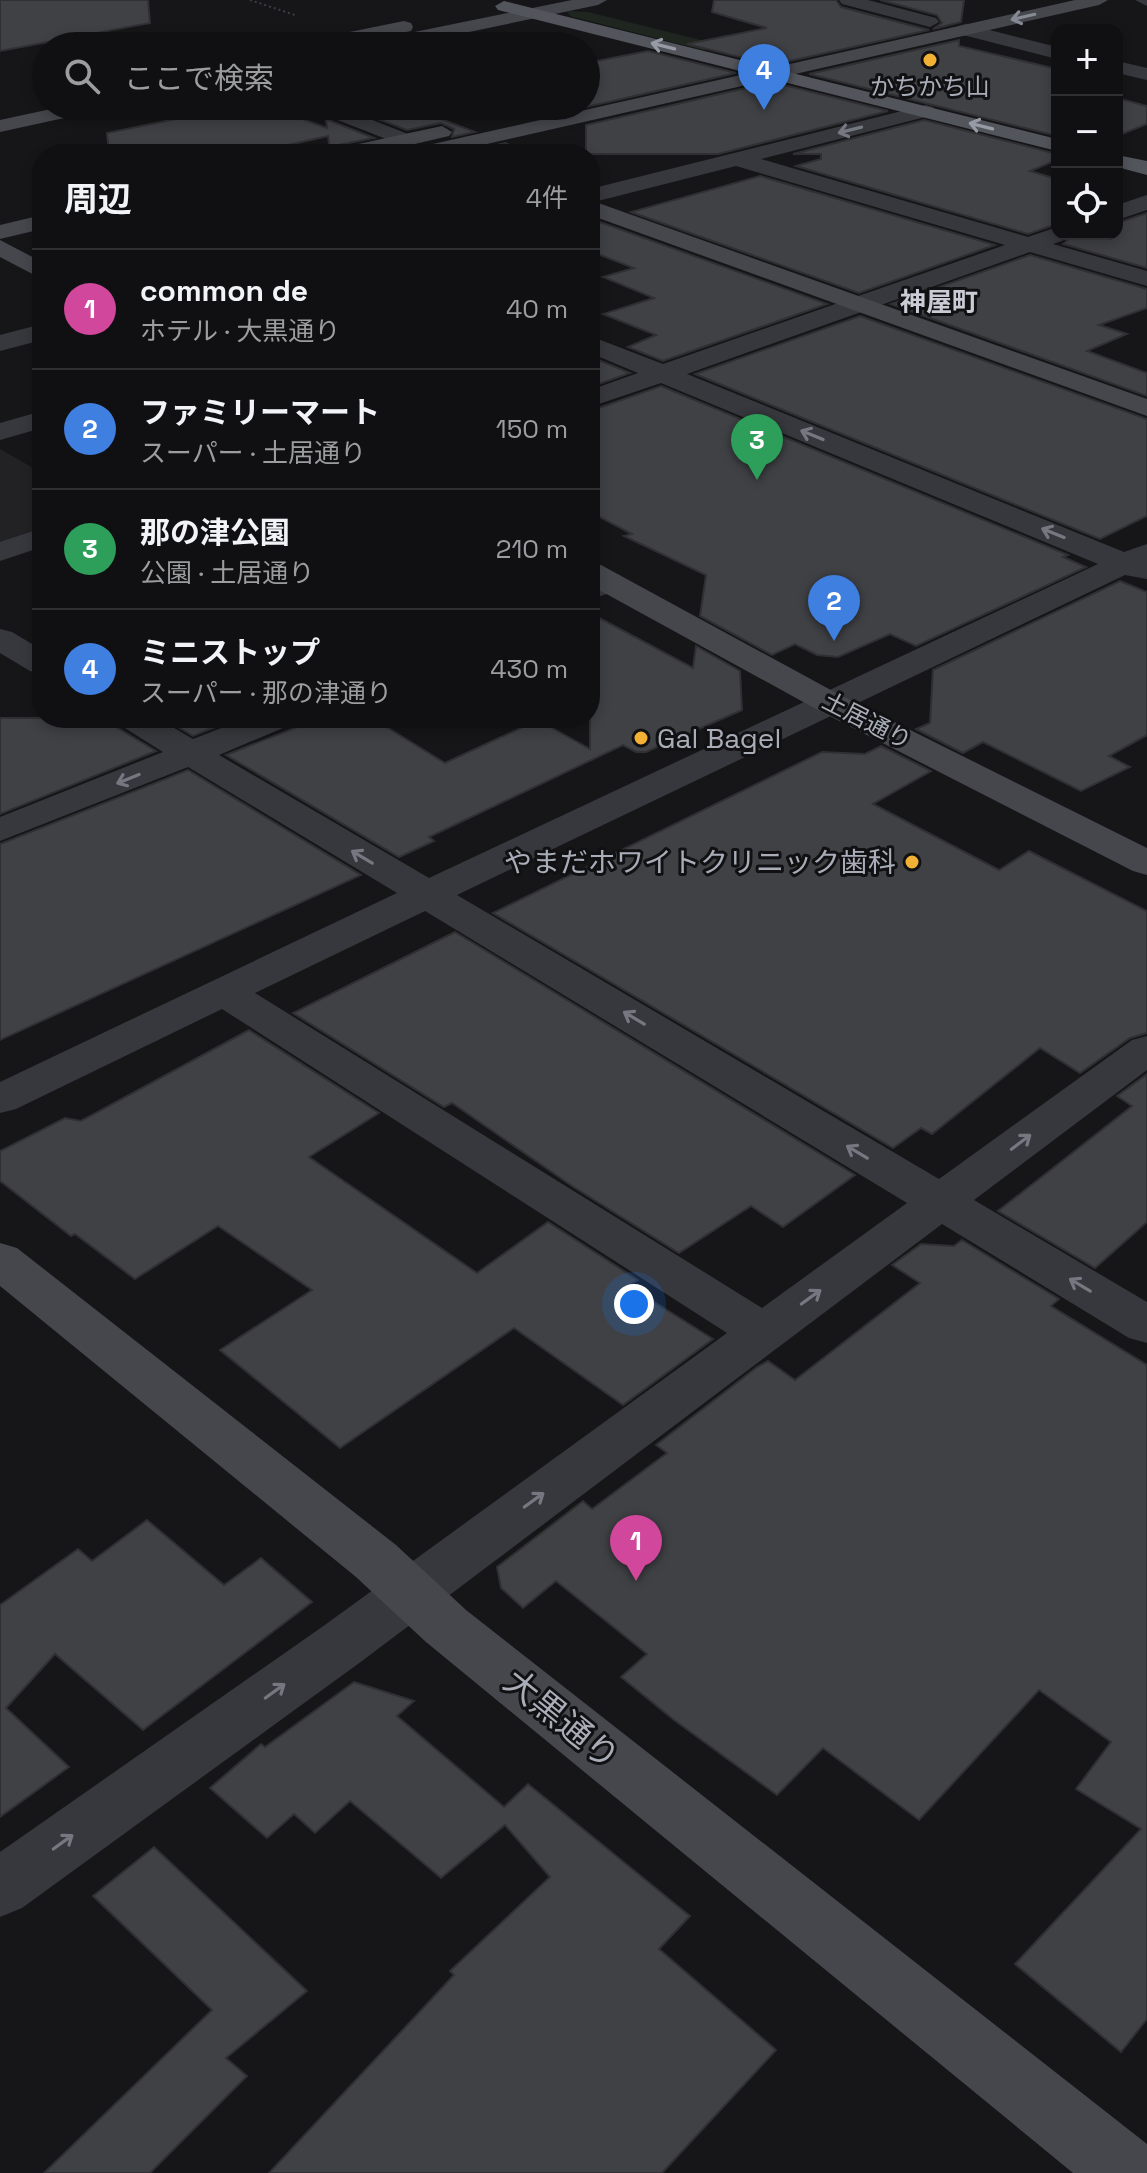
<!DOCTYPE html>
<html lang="ja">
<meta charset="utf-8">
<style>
body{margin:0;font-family:"Space Grotesk","Noto Sans JP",sans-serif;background:#19191b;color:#f1f3f6}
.controls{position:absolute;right:24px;top:24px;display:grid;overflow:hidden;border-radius:16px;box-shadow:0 4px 12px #0003}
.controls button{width:72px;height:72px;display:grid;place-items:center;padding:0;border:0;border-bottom:2px solid #303032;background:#101012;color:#f1f3f6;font:40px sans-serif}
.you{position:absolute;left:634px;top:1304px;width:28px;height:28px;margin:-20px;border:6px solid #fff;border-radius:50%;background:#1a73e8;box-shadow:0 0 0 12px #1a73e833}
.badge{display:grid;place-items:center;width:52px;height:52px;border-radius:50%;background:#f2b134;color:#fff;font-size:26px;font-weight:700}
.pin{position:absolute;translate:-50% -66px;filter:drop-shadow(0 2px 4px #0008)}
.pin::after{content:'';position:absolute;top:42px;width:28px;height:24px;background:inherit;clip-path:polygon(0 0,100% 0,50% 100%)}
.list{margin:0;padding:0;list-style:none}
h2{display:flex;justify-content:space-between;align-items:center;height:104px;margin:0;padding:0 32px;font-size:34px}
h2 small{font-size:26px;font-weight:400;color:#9c9d9f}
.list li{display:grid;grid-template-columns:52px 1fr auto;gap:24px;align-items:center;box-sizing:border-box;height:120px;padding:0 32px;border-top:2px solid #303032}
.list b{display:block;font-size:30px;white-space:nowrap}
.list p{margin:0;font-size:26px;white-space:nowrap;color:#9c9d9f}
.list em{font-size:26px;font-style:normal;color:#9c9d9f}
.icon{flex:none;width:44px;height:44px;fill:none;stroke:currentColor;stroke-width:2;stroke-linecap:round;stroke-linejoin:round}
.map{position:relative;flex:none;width:1147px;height:2173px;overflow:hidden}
.search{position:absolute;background:#101012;box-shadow:0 4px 12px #0003;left:32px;top:32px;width:568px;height:88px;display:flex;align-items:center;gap:20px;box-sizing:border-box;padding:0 28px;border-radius:44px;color:#9c9d9f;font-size:30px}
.panel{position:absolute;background:#101012;box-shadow:0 4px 12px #0003;left:32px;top:144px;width:568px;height:584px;border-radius:32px}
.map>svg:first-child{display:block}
.built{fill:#222225}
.green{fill:#1e261f}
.building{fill:#404145;stroke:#303034;stroke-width:2}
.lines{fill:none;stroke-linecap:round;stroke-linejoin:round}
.path{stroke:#3d3f44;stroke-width:2;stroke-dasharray:2 3;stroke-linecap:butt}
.street{fill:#37383d;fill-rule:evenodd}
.secondary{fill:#45474d;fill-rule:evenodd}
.primary{fill:#53555c;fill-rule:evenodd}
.oneway{stroke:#858993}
.oneway2{stroke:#979ba6}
.oneway3{stroke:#757881}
.poi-dot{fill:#f2b134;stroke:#111113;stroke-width:3}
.labels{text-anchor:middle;stroke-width:6;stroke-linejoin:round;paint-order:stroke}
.far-poi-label{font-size:24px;fill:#a8adb8;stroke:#111113}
.far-street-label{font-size:24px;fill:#a8adb8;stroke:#111113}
.far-quarter-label{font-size:26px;font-weight:bold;fill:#c9ccd4;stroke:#111113}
.poi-label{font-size:28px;fill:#a8adb8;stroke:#111113;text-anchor:start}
.near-street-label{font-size:34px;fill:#a8adb8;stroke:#111113}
</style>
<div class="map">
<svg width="1147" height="2173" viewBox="0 0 1147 2173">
<rect width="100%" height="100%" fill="#161618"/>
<path class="built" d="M0,449L42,473L33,476L42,482V528L0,543Z"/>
<path class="green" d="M567,11L588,12L721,45L703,50L570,16Z"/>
<g class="building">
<path d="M0,0H148L150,23L0,51Z"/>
<path d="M714,0H836L841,7L929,30L772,65L687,44L767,28L712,12Z"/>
<path d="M880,0H964L961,22L933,29L942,23L937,15Z"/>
<path d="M959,40V46L1057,69V136L809,74Z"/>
<path d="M648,51L736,73L586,107V63Z"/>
<path d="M772,82L888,111L718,154H586V125Z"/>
<path d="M1117,98L1147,106V124L1117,136Z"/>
<path d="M239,106H267L327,128L326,119L374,138L334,146L330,151L328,136L249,154H109L107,133Z"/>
<path d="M357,106H407L475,132L452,137L454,129L441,123L407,130L349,108Z"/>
<path d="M924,120L1057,154V160L1030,171L1057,179V224L1028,234L796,166L821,159V154H793Z"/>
<path d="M505,143L522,150V154H457Z"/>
<path d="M760,176L995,245L859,293L631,212Z"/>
<path d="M1147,213V268L1063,244L1074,234H1117V223Z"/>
<path d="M597,221L827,304L663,361L628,347L656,335L603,314L654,298L603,277L634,268L590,251V223Z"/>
<path d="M1030,255L1147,289V308L1099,325L1127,334L1087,351L1147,373V396L891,304Z"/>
<path d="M860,316L1147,419V516L1100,539L695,374Z"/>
<path d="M596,359L630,373L590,387V361Z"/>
<path d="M661,386L1068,555L1063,557L1086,567L916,646L890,634L838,657L817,655L795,644L772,655L700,616L706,575L624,536L632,534L590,512V411Z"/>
<path d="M1120,581L1147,592V735L1109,756L1130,767L1081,791L983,742L963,753L916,729L930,723L933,670Z"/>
<path d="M590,613L693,668L696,646L740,671L742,710L646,752H636L623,745L429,837L434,841L399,857L226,755L320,718H372L445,763L538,720L590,749Z"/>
<path d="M0,718H111L118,728L156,751L0,814Z"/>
<path d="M163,718H222L228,722L193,736Z"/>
<path d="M881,746L931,771L873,804L999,870L1029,851L1147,911V1033L1130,1038L1080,1073L1040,1048L932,1134L921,1128L893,1148L493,913L822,752L865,754Z"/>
<path d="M188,770L361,875L0,1040V844Z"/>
<path d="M455,932L855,1175L783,1227L751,1206L679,1253L572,1186L452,1103L444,1107L293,1013Z"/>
<path d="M249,1030L379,1113L309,1157L477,1273L548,1222L638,1280L629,1286L713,1339L623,1405L514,1328L340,1448L220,1350L312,1290L218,1226L135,1279L75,1234L71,1236L0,1181V1151L65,1118L81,1121Z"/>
<path d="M1147,1074V1222L1095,1268L998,1211L1132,1106L1117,1096Z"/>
<path d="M962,1240L1059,1299L1051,1306L1147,1365V2019L1121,2052L1015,1964L1141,1829L1076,1789L1111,1742L1039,1690L919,1820L823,1748L777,1795L674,1720L621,1677L647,1654L556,1581L523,1608L501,1588L497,1567L583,1501L592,1509L667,1453L656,1445L757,1367L768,1361L795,1380L920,1283L892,1265L921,1244L954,1246Z"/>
<path d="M147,1520L224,1585L261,1558L312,1602L143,1730L55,1654L6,1708L69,1767L0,1817V1605L78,1549L92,1561Z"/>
<path d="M354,1682L414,1701L397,1716L504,1807L528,1784L690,1916L659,1949L776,2050L662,2173H269L454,1975L450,1971L550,1877L505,1825L441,1878L350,1801L315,1833L294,1814L267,1838L210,1788L261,1744L265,1747Z"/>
<path d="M154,1847L307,1991L226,2058L247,2076L150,2173H44L212,2010L93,1896Z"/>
</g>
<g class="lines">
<path class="path" d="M250,0L295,15"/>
<g class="street">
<path d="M839,0H868L936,18L939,22L930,27L842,4Z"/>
<path d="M1135,0H1147V6Z"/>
<path d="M966,24L1057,47V59L959,34L957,30L959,26Z"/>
<path d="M1117,61L1147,68V80L1117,73Z"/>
<path d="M926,105L933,107L936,111L933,115L761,159L1028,237L1057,227V234H1071L1067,239L1053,244L1147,271V286L1030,252L687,374L1124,552L1147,544V579L1125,575L457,895L939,1179L1132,1040L1147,1036V1070L974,1200L1147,1302V1343L1129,1338L942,1224L362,1661L22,1908L0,1917V1852L322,1627L727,1333L222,1009L16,1109L0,1113V1082L397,893L188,767L0,841V817L163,752L120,725L114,718H157L193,739L247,718H296L290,725L219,755L429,878L1098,564L661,383L590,407V390L638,373L590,353V336L663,364L1005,245L736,166L590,203V189ZM425,911L907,1203L762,1308L255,993Z"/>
<path d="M309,106H337L413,136L417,140L406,146L399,144L312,110Z"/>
<path d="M1147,195V210L1117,220V205Z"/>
<path d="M42,324V340L0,351V335Z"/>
<path d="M42,411V428L0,440V423Z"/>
<path d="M42,528V547L0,561V542Z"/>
<path d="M609,572L620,575L625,582L620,589L590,600V578Z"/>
<path d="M0,629L12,632L42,650V674L30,671L0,653Z"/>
</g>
<g class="secondary">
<path d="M572,0H607L598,5L402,46H366L375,40Z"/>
<path d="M1075,0H1108L1099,5L443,154H404L415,148Z"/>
<path d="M404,21L411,23L413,27L411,31L338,46H301L310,40Z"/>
<path d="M65,106H104L101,110L0,132V120Z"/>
<path d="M442,126L452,132L449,136L372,154H332L335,149Z"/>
<path d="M590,200L1147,399V416L590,215Z"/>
<path d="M42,215V229L0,239V225Z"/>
<path d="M0,240L42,262V279L0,257Z"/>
<path d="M590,563L601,565L840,695L1147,848V875L1133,871L816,709L590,585Z"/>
<path d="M0,1243L17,1248L396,1545L466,1610L1147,2144V2173H1073L426,1642L356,1577L0,1286Z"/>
</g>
<g class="primary">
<path d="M504,1L1057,139V151L498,10L495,6Z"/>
<path d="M1117,155L1147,161V175L1117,167Z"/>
</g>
</g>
<defs><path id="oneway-shaft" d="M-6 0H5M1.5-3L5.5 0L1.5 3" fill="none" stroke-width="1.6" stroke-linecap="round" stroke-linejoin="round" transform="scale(2)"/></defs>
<use class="oneway" href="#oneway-shaft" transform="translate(1023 17) rotate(167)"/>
<g class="oneway2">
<use href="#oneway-shaft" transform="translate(663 46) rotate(-166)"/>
<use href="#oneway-shaft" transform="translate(981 126) rotate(-166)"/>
</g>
<g class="oneway3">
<use href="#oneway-shaft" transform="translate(850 130) rotate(166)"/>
<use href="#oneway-shaft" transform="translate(812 435) rotate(-158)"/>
<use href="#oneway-shaft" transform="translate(1053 533) rotate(-158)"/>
<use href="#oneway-shaft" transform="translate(128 779) rotate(158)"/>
<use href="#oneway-shaft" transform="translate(362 857) rotate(-149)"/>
<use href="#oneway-shaft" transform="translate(634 1018) rotate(-149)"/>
<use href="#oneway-shaft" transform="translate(1021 1142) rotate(-37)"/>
<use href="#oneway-shaft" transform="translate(857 1152) rotate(-149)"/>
<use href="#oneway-shaft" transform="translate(1080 1285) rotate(-149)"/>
<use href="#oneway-shaft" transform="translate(811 1297) rotate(-36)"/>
<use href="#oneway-shaft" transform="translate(534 1500) rotate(-36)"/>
<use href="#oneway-shaft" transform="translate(275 1691) rotate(-36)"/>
<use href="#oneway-shaft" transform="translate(63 1842) rotate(-36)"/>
</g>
<g class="poi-dot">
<circle cx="930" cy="60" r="8"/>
<circle cx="641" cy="738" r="8"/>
<circle cx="912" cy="862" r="8"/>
</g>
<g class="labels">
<g class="far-poi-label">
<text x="930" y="95">かちかち山</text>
</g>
<g class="far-street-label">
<text transform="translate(867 721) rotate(27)" y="8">土居通り</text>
</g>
<g class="far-quarter-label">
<text x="939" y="311">神屋町</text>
</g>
<g class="poi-label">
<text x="657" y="748">Gal Bagel</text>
<text x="896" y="872" text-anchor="end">やまだホワイトクリニック歯科</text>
</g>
<g class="near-street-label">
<text transform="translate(562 1719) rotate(39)" y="12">大黒通り</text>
</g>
</g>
</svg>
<div class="controls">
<button>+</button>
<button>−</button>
<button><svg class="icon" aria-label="locate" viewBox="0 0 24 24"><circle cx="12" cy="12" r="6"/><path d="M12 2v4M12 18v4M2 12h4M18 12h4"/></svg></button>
</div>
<div class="you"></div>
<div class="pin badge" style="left:636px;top:1581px;background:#d1479c">1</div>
<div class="pin badge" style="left:834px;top:641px;background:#3f7fe0">2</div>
<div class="pin badge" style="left:757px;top:480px;background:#2e9e5b">3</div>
<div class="pin badge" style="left:764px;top:110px;background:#3f7fe0">4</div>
<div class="search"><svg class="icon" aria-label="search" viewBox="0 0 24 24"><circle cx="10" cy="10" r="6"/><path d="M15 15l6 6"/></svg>ここで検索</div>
<section class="panel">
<h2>周辺<small>4件</small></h2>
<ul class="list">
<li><span class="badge" style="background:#d1479c">1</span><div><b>common de</b><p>ホテル · 大黒通り</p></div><em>40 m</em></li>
<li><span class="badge" style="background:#3f7fe0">2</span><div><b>ファミリーマート</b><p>スーパー · 土居通り</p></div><em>150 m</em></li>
<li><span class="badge" style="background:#2e9e5b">3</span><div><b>那の津公園</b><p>公園 · 土居通り</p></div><em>210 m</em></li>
<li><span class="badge" style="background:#3f7fe0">4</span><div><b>ミニストップ</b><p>スーパー · 那の津通り</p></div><em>430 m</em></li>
</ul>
</section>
</div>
